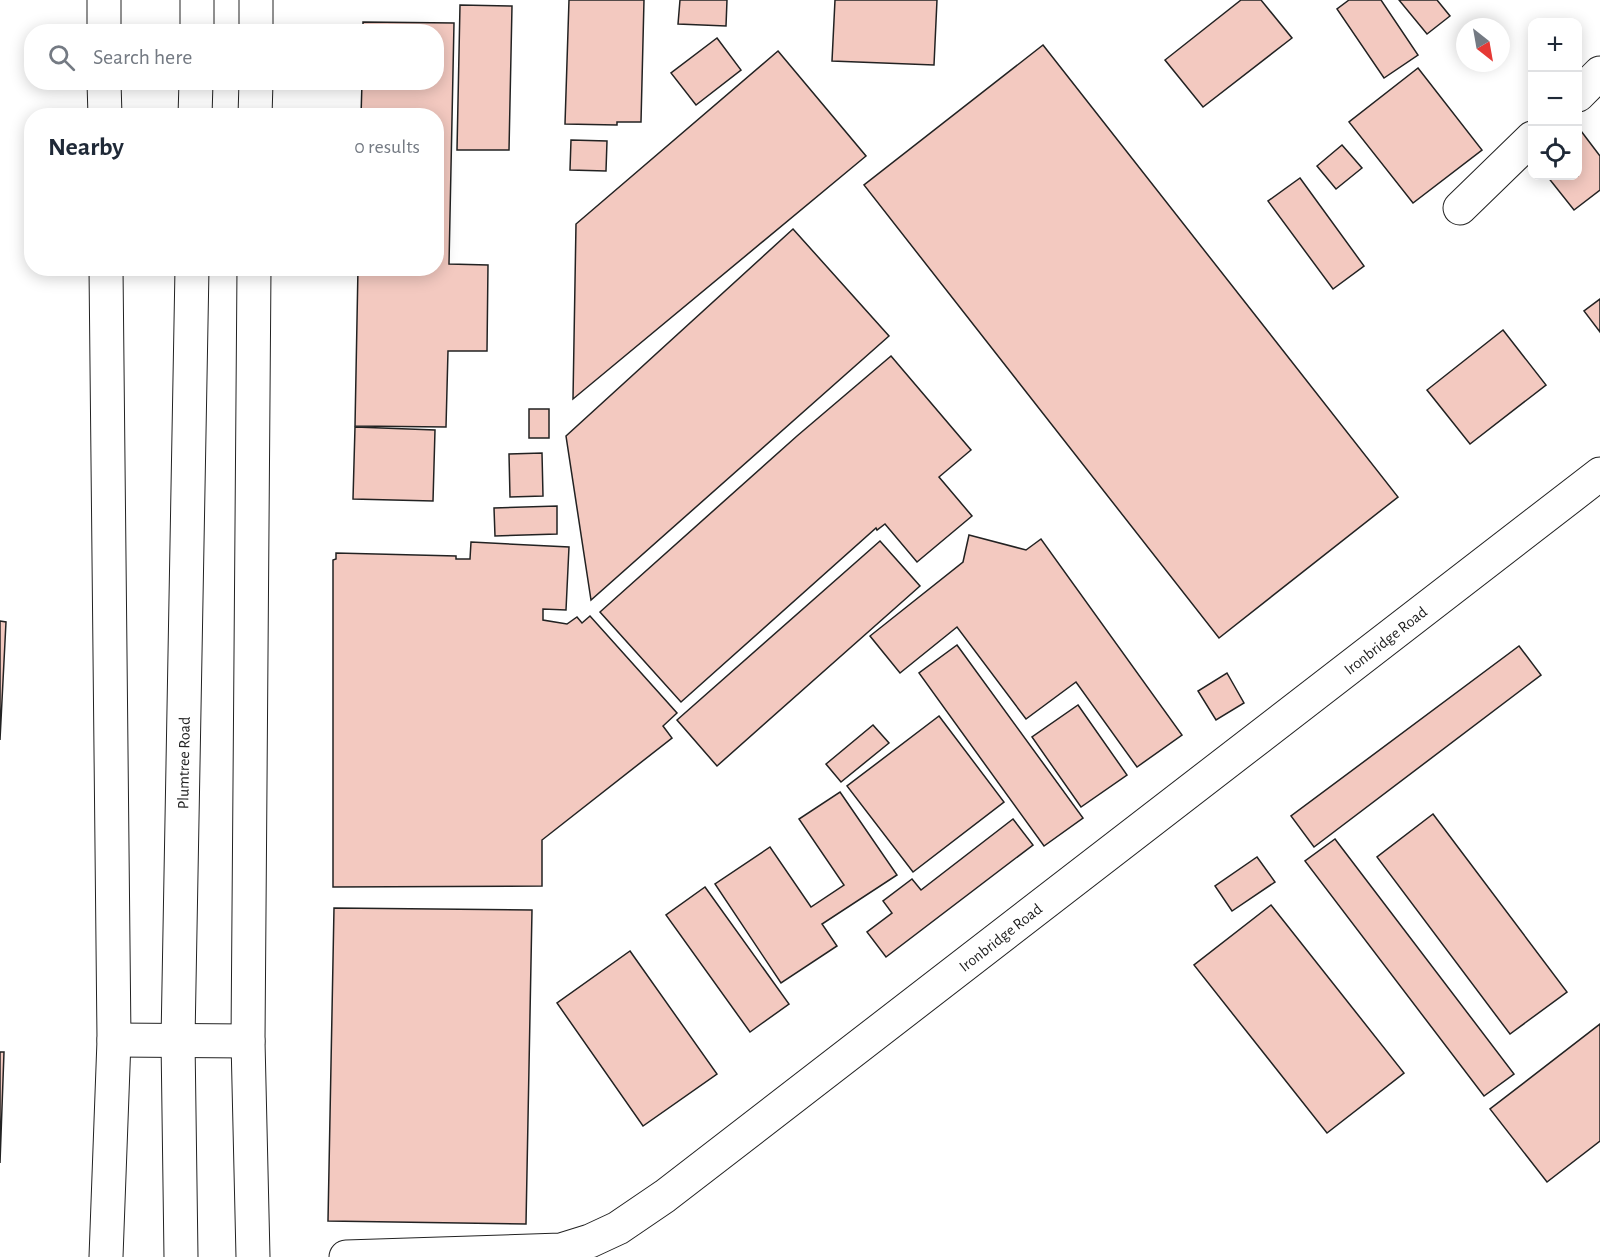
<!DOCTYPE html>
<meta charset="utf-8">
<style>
body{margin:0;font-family:"Alegreya Sans",sans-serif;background:#f6f6f7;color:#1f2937}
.controls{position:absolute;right:18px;top:18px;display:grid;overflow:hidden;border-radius:12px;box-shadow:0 3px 15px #0003}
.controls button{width:54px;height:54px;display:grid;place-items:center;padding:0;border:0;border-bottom:2px solid #e0e1e3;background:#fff;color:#1f2937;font:30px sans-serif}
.compass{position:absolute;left:1456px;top:18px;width:54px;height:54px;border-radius:50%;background:#fff;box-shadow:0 3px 15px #0003;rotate:149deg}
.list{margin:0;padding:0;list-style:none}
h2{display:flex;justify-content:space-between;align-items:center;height:78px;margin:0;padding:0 24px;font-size:26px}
h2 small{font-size:20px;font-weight:400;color:#747a83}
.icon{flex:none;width:33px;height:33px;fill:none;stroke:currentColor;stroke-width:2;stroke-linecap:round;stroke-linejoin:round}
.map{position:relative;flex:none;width:1600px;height:1257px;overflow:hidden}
.search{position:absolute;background:#fff;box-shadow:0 3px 15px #0003;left:24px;top:24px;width:420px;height:66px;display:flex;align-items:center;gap:15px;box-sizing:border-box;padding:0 21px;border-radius:24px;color:#747a83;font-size:22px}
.panel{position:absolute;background:#fff;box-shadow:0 3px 15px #0003;left:24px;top:108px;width:420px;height:168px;border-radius:24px}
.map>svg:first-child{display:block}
.building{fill:#f3c9c0;stroke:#222;stroke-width:1.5}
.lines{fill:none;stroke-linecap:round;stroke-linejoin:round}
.minor-casing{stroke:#222;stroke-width:35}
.highway-casing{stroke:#222;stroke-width:35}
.minor{stroke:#fff;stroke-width:33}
.highway{stroke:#fff;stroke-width:33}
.labels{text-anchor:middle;stroke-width:4.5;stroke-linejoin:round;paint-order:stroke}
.street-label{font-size:16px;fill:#222;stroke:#fff}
</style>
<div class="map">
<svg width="1600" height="1257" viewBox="0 0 1600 1257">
<rect width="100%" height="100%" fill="#fff"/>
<g class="building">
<path d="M569,0H644L641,122H617V125L565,124Z"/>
<path d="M680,0H727L726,26L678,24Z"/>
<path d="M835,0H937L934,65L832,61Z"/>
<path d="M1241,0H1261L1292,38L1203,107L1165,60Z"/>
<path d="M1349,0H1381L1418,55L1384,78L1337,9Z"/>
<path d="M1399,0H1437L1450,16L1427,34Z"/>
<path d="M460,5L512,6L509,150H457Z"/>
<path d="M363,22L454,23L449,264L488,265L487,351H448L446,427L355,426L358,268H436V116H361L362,82H436V32H363Z"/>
<path d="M717,38L741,70L696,105L671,73Z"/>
<path d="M1043,45L1398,497L1219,638L864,185Z"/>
<path d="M778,51L866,156L573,399L576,224Z"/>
<path d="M1418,68L1482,150L1413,203L1349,122Z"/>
<path d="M1578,127L1600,156V190L1574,210L1547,176H1578Z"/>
<path d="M571,140L607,141L606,171L570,170Z"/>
<path d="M1342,145L1362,168L1336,189L1317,166Z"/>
<path d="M1300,178L1364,266L1333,289L1268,201Z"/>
<path d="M793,229L889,336L591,600L566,436Z"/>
<path d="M1600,299V332L1584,311Z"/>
<path d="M1503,330L1546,385L1470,444L1427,390Z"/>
<path d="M891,356L971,450L939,477L972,516L917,562L885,524L877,530L876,528L681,702L600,612L797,436Z"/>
<rect x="529" y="409" width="20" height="29"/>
<path d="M355,427L435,430L433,501L353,499Z"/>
<path d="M542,453L543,496L510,497L509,454Z"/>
<path d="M557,506V534L495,536L494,508Z"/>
<path d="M969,535L1026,550L1041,539L1182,735L1137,767L1076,682L1026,719L957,627L900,673L870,636L963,562Z"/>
<path d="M880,541L920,586L717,766L677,720Z"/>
<path d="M471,542L569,547L566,610L543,609V620L567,624L577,617L582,623L590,616L677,713L663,726L672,738L542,840V886L333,887V560L336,559V553L456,556V559H470Z"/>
<path d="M0,621L6,622L0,740Z"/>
<path d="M957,645L1083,818L1044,846L919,673Z"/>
<path d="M1519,646L1541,675L1314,847L1291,816Z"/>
<path d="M1227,673L1244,703L1216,720L1198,691Z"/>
<path d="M1078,705L1127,775L1081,807L1032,737Z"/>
<path d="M939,716L1004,802L913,872L847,786Z"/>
<path d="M873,725L889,743L841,782L826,764Z"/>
<path d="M840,792L897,875L822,924L837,946L781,983L715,884L770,847L811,907L844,885L799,819Z"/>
<path d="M1433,814L1567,992L1510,1034L1377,857Z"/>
<path d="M1013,819L1033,845L886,957L867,932L892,913L883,901L912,879L921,890Z"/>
<path d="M1335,839L1514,1074L1484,1096L1305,861Z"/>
<path d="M1257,857L1275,882L1232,911L1215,886Z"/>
<path d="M705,887L789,1004L750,1032L666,915Z"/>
<path d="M1271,905L1404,1073L1327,1133L1194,965Z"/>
<path d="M334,908L532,910L526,1224L328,1221Z"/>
<path d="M630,951L717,1074L643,1126L557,1003Z"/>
<path d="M1600,1024V1141L1547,1182L1490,1109Z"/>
<path d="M0,1052H4L0,1163Z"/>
</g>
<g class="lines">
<g class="minor-casing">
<g id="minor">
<path d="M104,0V32"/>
<path d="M104,82L105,116"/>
<path d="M1578,95L1600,73"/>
<path d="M1460,208L1532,138"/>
<path d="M114,1040L248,1041"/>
<path d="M106,1257L114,1040L106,268"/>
<path d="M346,1257L561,1250L590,1241L618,1228L665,1196L1600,474"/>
</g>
</g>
<g class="highway-casing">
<g id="highway">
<path d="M197,32V0"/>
<path d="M256,32V0"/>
<path d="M195,116L196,82"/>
<path d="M255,116L256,82"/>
<path d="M181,1257L178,1040L192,268"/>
<path d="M253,1257L248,1041L254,268"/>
</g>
</g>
<use href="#minor" class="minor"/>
<use href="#highway" class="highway"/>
</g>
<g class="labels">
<g class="street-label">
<text transform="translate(1385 640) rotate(-38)" y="6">Ironbridge Road</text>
<text transform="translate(183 763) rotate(-89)" y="6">Plumtree Road</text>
<text transform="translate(1000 937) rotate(-38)" y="6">Ironbridge Road</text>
</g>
</g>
</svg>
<div class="controls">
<button>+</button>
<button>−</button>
<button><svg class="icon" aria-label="locate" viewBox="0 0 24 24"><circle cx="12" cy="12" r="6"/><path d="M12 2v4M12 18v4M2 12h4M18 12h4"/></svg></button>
</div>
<svg class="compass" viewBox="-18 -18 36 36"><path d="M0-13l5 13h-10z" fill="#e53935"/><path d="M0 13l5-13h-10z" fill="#747a83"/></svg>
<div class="search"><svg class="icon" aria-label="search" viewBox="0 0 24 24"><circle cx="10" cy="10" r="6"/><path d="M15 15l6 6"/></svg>Search here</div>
<section class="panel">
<h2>Nearby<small>0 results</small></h2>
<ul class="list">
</ul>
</section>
</div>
